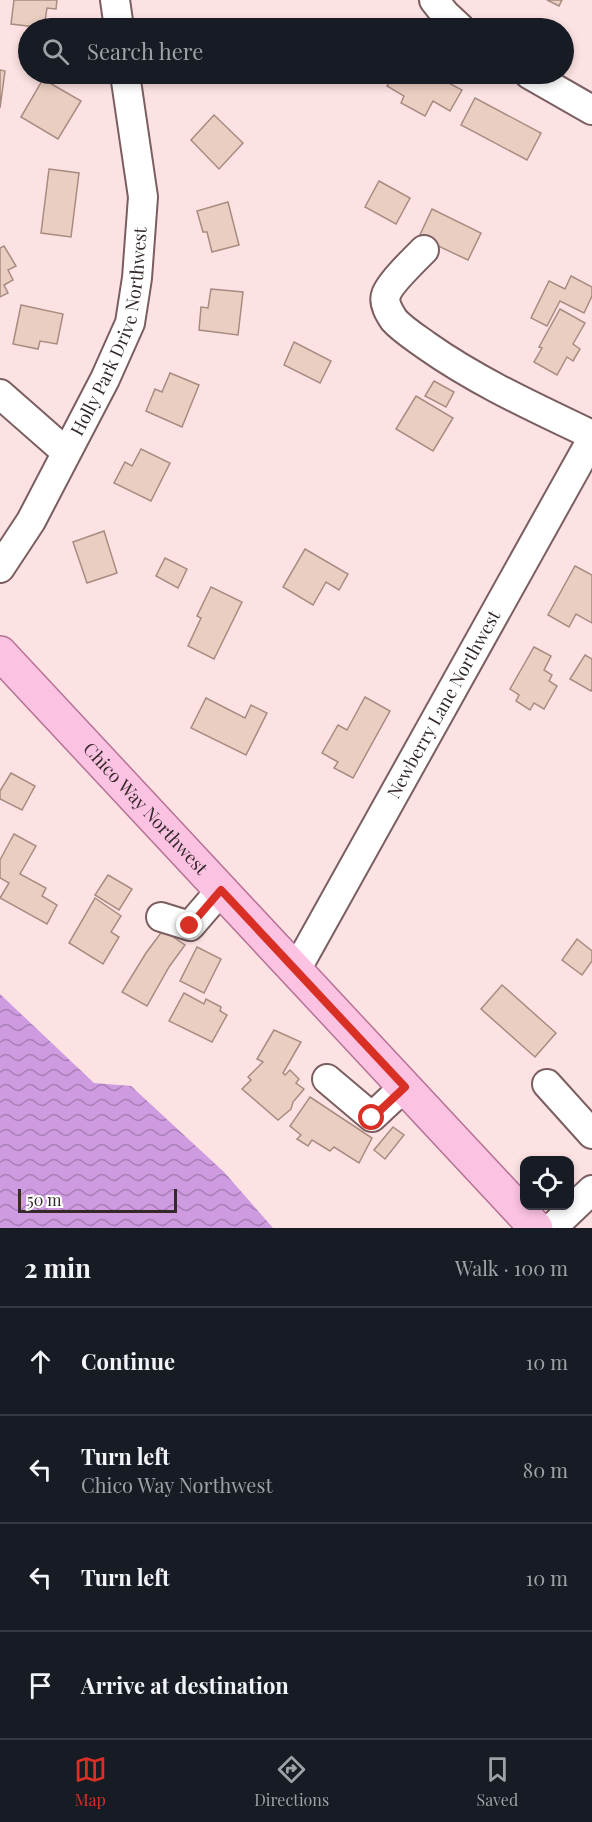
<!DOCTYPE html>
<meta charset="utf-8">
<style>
body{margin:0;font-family:"Playfair Display",serif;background:#20242c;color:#f1f3f6}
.controls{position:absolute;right:18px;bottom:18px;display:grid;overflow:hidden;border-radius:12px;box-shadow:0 3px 9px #0003}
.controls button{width:54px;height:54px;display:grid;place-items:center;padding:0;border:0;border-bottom:2px solid #363941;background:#171b24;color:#f1f3f6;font:30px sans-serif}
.scale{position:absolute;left:18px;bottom:15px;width:159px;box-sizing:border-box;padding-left:6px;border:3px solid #352929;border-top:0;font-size:16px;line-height:21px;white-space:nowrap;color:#352929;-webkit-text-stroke:4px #fff;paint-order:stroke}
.stop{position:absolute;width:18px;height:18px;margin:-14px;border:4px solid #d93025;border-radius:50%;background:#fff}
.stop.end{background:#d93025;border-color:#fff;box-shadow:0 2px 6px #0008}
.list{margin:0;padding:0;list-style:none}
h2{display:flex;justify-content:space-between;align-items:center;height:78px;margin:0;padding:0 24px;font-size:26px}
h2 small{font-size:20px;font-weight:400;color:#9ea1a6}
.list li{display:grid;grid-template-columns:39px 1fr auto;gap:18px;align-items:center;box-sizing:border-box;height:108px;padding:0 24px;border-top:2px solid #363941}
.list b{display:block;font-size:22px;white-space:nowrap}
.list p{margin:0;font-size:20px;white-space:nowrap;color:#9ea1a6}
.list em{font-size:20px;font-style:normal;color:#9ea1a6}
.icon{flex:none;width:33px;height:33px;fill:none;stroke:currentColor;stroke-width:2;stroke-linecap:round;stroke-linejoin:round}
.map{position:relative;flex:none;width:592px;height:1228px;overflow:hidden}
.search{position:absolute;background:#171b24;box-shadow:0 3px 9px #0003;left:18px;right:18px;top:18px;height:66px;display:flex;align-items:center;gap:15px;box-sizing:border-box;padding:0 21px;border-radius:33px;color:#9ea1a6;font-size:22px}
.sheet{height:510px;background:#171b24}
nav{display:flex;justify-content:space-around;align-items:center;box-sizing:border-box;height:84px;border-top:2px solid #363941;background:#171b24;font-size:16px;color:#9ea1a6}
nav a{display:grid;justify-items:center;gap:3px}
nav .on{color:#d93025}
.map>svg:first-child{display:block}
.water{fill:url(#water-waves)}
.building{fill:#ebcec2;stroke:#a88c81;stroke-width:1.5}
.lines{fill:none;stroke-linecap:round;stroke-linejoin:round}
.minor-casing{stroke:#7a5e60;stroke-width:32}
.major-casing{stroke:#b57295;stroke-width:36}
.minor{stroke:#fff;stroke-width:28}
.major{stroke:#fcc2e2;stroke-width:33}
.route{stroke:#d93025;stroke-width:8}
.labels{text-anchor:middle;stroke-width:4.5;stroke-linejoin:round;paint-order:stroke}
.street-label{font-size:18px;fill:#352929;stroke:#fff}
</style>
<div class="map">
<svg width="592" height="1228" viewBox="0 0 592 1228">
<defs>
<pattern id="water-waves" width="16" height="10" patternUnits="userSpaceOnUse" patternTransform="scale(1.5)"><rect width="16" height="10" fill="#ce9ae0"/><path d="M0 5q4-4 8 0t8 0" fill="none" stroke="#a87eb6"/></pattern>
</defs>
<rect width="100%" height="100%" fill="#fde2e3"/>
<path class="water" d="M0,994L94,1083L131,1086L224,1172L273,1228H0Z"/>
<g class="building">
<path d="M14,0H57L56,9L47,8L44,28L11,24Z"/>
<path d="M547,0H562L559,6Z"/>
<path d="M0,70L5,71L0,108Z"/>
<path d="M394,74H432L462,90L450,111L433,101L425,116L401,103L404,96L387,86Z"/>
<path d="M43,79L81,101L58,139L21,117Z"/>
<path d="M475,98L541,133L527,160L461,125Z"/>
<path d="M214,115L243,143L219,169L191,140Z"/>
<path d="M49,169L79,173L71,237L41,233Z"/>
<path d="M379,181L410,198L396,224L365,207Z"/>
<path d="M228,202L239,245L212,252L207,232H203L197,211Z"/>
<path d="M432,209L481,233L468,260L419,237Z"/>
<path d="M4,246L16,266L8,270L13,280L4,285L8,293L0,297V248Z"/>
<path d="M571,276L592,287V296L584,313L560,301L547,326L531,318L549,281L565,289Z"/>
<path d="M211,289L243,292L238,335L199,330L201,307L208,308Z"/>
<path d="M21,305L63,314L57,344L40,341L38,349L13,344Z"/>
<path d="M560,309L585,323L573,344L580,349L573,361L567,357L557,375L534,362L542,348L539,347Z"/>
<path d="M294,342L331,361L320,383L284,365Z"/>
<path d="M170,373L199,385L182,427L146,411L155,389L162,392Z"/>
<path d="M434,381L454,392L446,407L425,396Z"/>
<path d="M416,396L453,418L433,451L396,429Z"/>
<path d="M141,449L170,463L151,501L114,483L125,462L132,466Z"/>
<path d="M104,531L117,573L87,583L73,542Z"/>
<path d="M305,549L348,574L339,590L326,582L313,605L283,587Z"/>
<path d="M165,558L187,569L178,588L156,576Z"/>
<path d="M575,566L592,575V623L576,614L569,627L548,615Z"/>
<path d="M211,587L242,602L214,659L188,646L201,618L197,616Z"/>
<path d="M534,647L551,656L544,670L552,675L549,681L557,686L544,709L534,703L530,710L516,701L519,695L510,689Z"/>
<path d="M585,655L592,659V689L591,691L570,679Z"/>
<path d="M365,697L390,711L353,778L334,768L338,762L322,753L338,725L347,730Z"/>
<path d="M206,698L245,718L251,705L267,713L246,755L191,728Z"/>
<path d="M11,773L35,786L22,810L0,799V791Z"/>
<path d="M14,834L36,846L20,874L46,888L42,896L57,905L47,924L0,898L9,883L0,878V860Z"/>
<path d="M108,875L132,889L119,910L95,895Z"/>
<path d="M95,898L121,916L111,932L119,937L103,964L69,943Z"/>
<path d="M163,930L185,945L169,967L147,1006L122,992L146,953Z"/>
<path d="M577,939L592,951V961L582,975L562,960Z"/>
<path d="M197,947L221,959L204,993L180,981Z"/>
<path d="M502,985L556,1033L535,1057L481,1009Z"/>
<path d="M184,993L204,1004L206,999L221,1007L220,1011L227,1015L212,1042L169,1021Z"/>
<path d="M274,1030L301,1042L283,1073L285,1075L290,1070L299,1079L296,1083L304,1089L293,1102L291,1109L278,1120L242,1089L251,1080L248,1077L263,1062L257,1059Z"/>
<path d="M310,1097L372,1138L359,1163L334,1147L330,1151L312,1140L308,1146L297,1139L301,1135L290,1126Z"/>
<path d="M393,1127L404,1135L385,1159L374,1150Z"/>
</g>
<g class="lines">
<g class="minor-casing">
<g id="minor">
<path d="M115,0L119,28"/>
<path d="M434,0L445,14L460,28"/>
<path d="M529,74L592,110"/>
<path d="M424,250C415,259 389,284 386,295C383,303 390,314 394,320C403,330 416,338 427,346C478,382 536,408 592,435"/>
<path d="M0,394L66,452"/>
<path id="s1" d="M0,568L31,521L105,379L130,323L137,278L143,197L125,74"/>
<path d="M161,917L190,926L221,890"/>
<path id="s2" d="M296,970L592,439"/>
<path d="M327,1079L372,1117L404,1087"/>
<path d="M547,1084L592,1134"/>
<path d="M552,1228L592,1190"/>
</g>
</g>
<g class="major-casing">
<g id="major">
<path id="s3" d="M0,653L536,1228"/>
</g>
</g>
<use href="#minor" class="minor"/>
<use href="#major" class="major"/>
</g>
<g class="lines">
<path class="route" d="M190,926L221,890L405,1087L372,1118"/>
</g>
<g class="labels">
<g class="street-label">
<text dy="6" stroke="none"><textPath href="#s1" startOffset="264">Holly Park Drive Northwest</textPath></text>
<text dy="6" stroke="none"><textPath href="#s2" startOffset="304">Newberry Lane Northwest</textPath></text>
<text dy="6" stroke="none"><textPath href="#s3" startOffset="213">Chico Way Northwest</textPath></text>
</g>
</g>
</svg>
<div class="controls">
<button><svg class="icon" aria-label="locate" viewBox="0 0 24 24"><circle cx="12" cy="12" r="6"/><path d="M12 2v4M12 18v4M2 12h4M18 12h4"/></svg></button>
</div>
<div class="scale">50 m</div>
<div class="stop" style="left:372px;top:1118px"></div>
<div class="stop end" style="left:190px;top:926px"></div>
<div class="search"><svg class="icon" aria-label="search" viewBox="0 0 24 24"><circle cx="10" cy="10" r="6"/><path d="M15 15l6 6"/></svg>Search here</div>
</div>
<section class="sheet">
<h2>2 min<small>Walk · 100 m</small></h2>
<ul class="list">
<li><svg class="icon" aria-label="ahead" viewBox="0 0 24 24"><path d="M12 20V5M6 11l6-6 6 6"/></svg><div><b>Continue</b></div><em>10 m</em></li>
<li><svg class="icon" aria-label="left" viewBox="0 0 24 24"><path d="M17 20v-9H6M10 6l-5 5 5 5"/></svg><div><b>Turn left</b><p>Chico Way Northwest</p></div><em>80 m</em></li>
<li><svg class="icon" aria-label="left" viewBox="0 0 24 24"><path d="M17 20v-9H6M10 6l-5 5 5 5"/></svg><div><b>Turn left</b></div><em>10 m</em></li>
<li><svg class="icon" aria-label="arrive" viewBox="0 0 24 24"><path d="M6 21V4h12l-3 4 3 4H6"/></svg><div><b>Arrive at destination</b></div></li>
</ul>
</section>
<nav>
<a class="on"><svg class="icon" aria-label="map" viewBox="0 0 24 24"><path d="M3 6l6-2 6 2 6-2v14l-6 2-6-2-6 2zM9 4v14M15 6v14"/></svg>Map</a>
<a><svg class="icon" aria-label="directions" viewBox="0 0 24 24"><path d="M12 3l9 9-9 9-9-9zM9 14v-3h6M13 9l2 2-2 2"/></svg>Directions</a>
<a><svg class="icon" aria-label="saved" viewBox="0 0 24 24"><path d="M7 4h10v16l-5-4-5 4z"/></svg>Saved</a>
</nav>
